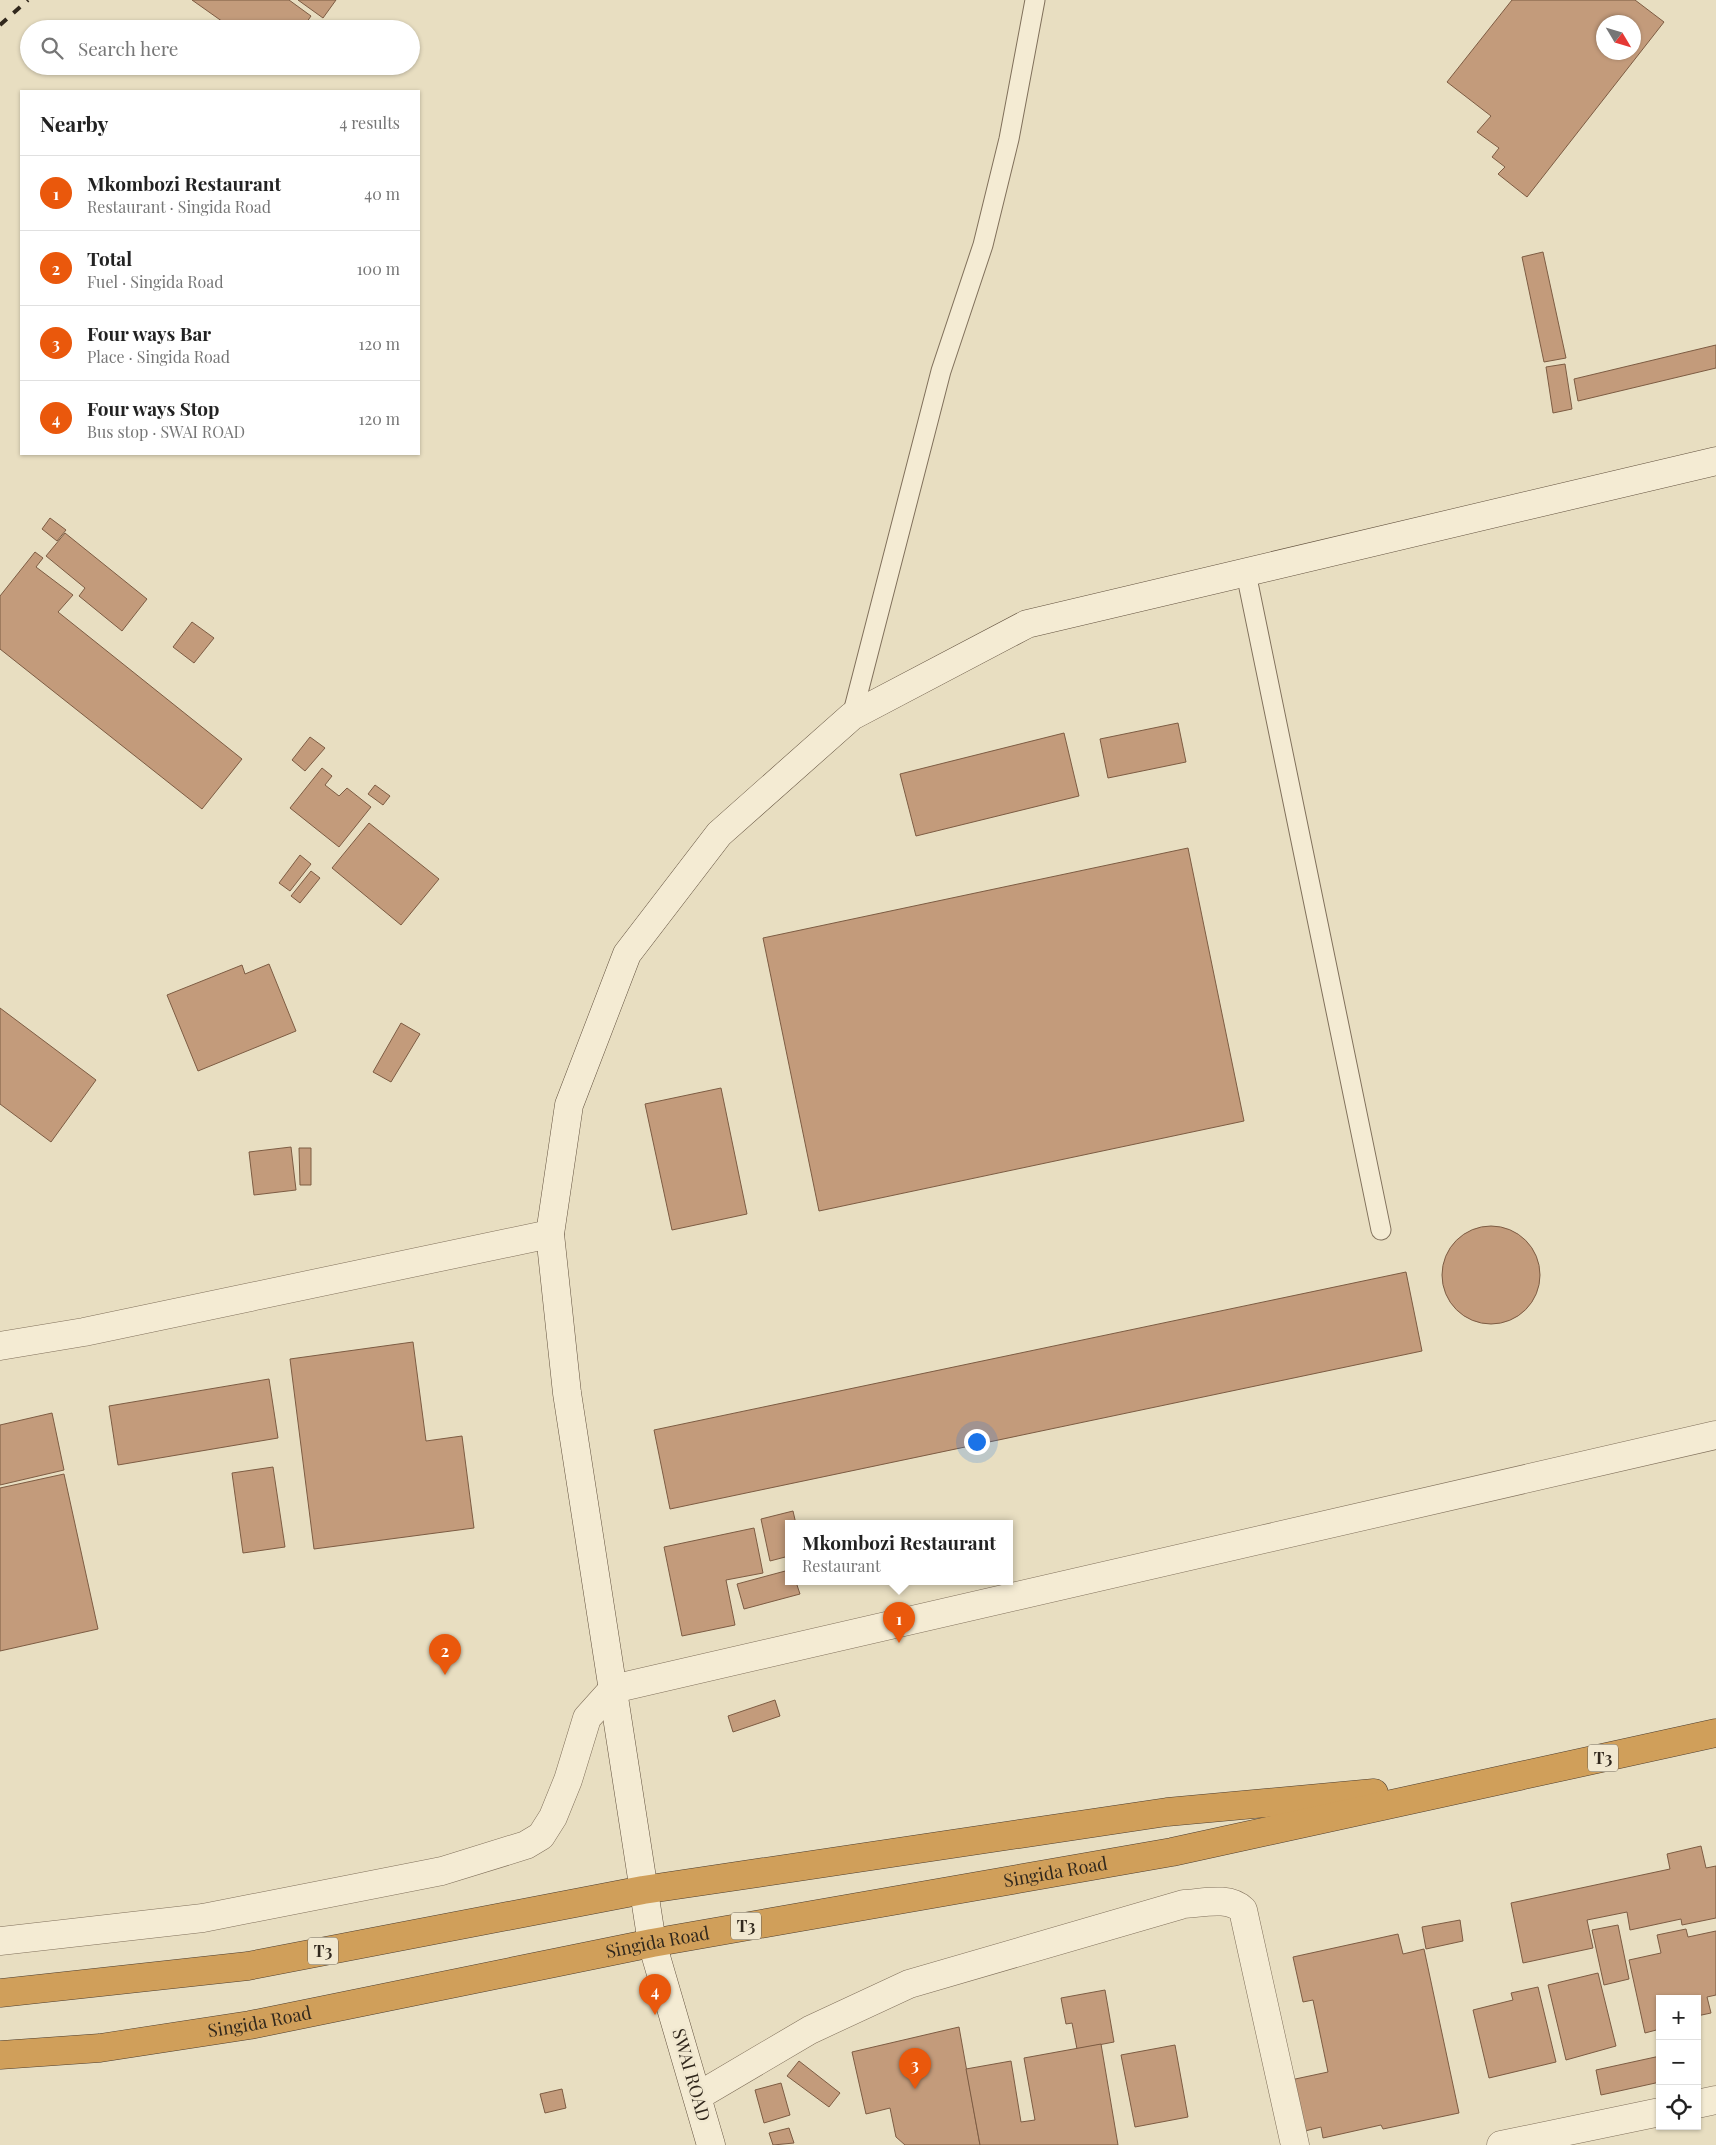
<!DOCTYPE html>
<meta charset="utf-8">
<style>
body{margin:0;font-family:"Playfair Display",serif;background:#f6f6f6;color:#222}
.controls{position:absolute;right:15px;bottom:15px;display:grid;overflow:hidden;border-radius:0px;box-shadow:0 1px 4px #0004}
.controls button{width:45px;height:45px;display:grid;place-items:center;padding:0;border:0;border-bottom:1px solid #e0e0e0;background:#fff;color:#222;font:25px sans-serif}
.compass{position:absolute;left:1596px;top:15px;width:45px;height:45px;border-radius:50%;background:#fff;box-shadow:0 1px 4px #0004;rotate:128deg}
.you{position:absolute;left:976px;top:1441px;width:18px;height:18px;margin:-12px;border:4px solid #fff;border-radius:50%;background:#1a73e8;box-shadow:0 0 0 8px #1a73e833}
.badge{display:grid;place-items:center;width:32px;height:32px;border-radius:50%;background:#ea580c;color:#fff;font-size:16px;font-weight:700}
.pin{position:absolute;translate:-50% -41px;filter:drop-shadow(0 1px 2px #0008)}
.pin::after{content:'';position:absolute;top:26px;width:18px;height:15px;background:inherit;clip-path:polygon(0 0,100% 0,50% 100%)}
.popup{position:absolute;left:785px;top:1520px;width:228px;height:65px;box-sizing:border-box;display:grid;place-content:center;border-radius:0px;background:#fff;filter:drop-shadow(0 1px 4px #0005);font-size:16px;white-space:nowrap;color:#767676}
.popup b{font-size:19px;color:#222}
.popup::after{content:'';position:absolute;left:50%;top:100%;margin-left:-10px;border:10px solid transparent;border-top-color:#fff}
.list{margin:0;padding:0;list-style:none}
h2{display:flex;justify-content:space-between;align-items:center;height:65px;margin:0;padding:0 20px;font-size:21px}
h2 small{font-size:16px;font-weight:400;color:#767676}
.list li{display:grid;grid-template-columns:32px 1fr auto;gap:15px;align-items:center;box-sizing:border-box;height:75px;padding:0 20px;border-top:1px solid #e0e0e0}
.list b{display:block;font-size:19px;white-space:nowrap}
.list p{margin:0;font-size:16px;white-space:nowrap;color:#767676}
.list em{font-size:16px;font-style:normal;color:#767676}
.icon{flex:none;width:28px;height:28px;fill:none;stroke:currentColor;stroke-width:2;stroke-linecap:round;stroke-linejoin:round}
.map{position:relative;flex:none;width:1716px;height:2145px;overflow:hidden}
.search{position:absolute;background:#fff;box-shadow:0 1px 4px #0004;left:20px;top:20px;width:400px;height:55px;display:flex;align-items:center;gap:12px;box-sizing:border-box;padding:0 18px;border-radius:28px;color:#767676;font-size:19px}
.panel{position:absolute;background:#fff;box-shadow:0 1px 4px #0004;left:20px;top:90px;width:400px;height:365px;border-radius:0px}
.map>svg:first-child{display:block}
.building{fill:#c39b7b;stroke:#7d5c43;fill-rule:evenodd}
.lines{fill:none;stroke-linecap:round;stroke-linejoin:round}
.lane-casing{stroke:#80705b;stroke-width:21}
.street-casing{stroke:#80705b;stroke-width:29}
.secondary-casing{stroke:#62513e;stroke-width:29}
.highway-casing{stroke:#4e3e2f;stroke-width:29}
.lane{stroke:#f4ebd3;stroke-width:19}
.street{stroke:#f4ebd3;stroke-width:28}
.secondary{stroke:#f4ebd3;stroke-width:28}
.highway{stroke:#d09f5a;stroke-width:28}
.rail{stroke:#31281d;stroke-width:4;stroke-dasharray:9 9;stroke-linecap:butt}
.labels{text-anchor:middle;stroke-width:5;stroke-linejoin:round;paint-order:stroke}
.shield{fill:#f1e8d0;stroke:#6b6253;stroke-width:1}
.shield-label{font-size:16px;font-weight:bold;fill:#31281d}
.street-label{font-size:18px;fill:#31281d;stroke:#f1e8d0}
</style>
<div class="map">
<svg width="1716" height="2145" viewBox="0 0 1716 2145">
<rect width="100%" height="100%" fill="#e8dec1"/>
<g class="building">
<path d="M192,0H289L311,16L302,29H233Z"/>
<path d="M298,0H336L323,18Z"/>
<path d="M1512,0H1635L1664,22L1527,197L1498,174L1505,167L1492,157L1499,148L1477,132L1491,116L1447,82ZM1604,22H1634V52H1604Z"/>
<path d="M1543,252L1566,358L1544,362L1522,257Z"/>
<path d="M1716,345V368L1578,401L1574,379Z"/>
<path d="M1565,364L1572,409L1553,413L1546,367Z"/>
<path d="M50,518L66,530L57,541L42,529Z"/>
<path d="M65,533L147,599L122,631L79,596L85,588L46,556Z"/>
<path d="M35,552L43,558L36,567L73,595L58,612L242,759L202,809L0,649V596Z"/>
<path d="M192,622L214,638L194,663L173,647Z"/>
<path d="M1178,723L1186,762L1108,778L1100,739Z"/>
<path d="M1064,733L1079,796L916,836L900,774Z"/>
<path d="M310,737L325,748L305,771L292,760Z"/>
<path d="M322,768L332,776L325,785L339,796L347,788L371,807L339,847L290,808Z"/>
<path d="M375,785L390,796L383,805L368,794Z"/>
<path d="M369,823L439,879L401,925L332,868Z"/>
<path d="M1188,848L1244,1121L819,1211L763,938Z"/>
<path d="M300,855L311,864L290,891L279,883Z"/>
<path d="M311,871L320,878L300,903L291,896Z"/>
<path d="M269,964L296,1031L198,1071L167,995L242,965L245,974Z"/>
<path d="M0,1008L96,1080L51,1142L0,1104Z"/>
<path d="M401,1023L420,1034L391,1082L373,1072Z"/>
<path d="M721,1088L747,1214L672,1230L645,1104Z"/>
<path d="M291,1147L296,1190L254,1195L249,1152Z"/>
<path d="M299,1148H311V1185H300Z"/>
<circle cx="1491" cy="1275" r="49"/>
<path d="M1406,1272L1422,1351L670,1509L654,1430Z"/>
<path d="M413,1342L426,1441L462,1436L474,1528L314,1549L290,1359Z"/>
<path d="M269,1379L278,1438L118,1465L109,1406Z"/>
<path d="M52,1413L64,1470L0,1485V1425Z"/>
<path d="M273,1467L285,1547L243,1553L232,1473Z"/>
<path d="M64,1474L98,1629L0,1651V1488Z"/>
<path d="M793,1511L796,1524H789V1556L770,1561L761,1519Z"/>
<path d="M754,1528L763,1573L726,1580L735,1625L682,1636L664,1547Z"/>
<path d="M789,1570V1582H796L800,1594L744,1609L737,1584Z"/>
<path d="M775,1700L780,1716L733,1732L728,1716Z"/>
<path d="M1701,1846L1706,1868L1716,1866V1918L1682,1925L1681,1919L1630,1930L1627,1912L1587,1920L1593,1948L1523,1963L1511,1903L1670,1869L1667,1854Z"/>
<path d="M1460,1920L1463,1941L1426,1949L1422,1927Z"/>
<path d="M1618,1925L1629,1979L1604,1985L1592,1930Z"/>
<path d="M1686,1929L1688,1937L1716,1931V1995L1707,1997L1711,2013L1697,2016V1999H1660V2029L1645,2033L1629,1960L1661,1953L1657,1935Z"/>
<path d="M1398,1934L1403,1954L1424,1949L1459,2113L1383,2129L1381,2125L1323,2138L1321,2127L1297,2133L1286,2081L1328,2072L1313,2000L1303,2002L1293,1957Z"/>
<path d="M1598,1973L1616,2046L1566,2060L1548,1985Z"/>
<path d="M1538,1987L1556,2062L1489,2078L1473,2010L1513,2000L1511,1993Z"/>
<path d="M1105,1990L1114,2042L1077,2049L1072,2023L1066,2024L1061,1998Z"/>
<path d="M959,2027L980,2145H905L896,2137L890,2108L866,2114L852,2052Z"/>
<path d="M1101,2044L1118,2145H980L966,2069L1011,2061L1021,2122L1035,2120L1024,2058Z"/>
<path d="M1175,2045L1188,2117L1135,2127L1121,2055Z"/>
<path d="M1660,2056V2082L1601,2095L1596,2070Z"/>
<path d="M799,2061L840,2093L829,2107L787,2076Z"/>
<path d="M781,2083L790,2115L764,2123L755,2090Z"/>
<path d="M562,2089L566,2108L545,2113L540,2094Z"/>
<path d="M789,2128L794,2143L773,2145L769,2133Z"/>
</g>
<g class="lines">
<g class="lane-casing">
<g id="lane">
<path d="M1246,573L1381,1230"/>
<path d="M852,716L941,371L983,245L1009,139L1035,0"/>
</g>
</g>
<g class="street-casing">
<g id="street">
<path d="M0,1346L84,1332L550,1234"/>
<path d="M0,1941L203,1918L442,1871L526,1845L541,1836L553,1817L568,1780L587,1718L613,1689L1716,1435"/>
<path d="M698,2096L810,2030L909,1984L1184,1904C1203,1903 1229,1896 1243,1910L1295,2145"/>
<path d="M1697,2104L1716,2100"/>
<path d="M1501,2145L1660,2112"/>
</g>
</g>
<g class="secondary-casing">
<path id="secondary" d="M711,2145L652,1943L567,1393L550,1234L569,1105L627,954L719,834L852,716L1027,624L1716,461"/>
</g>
<g class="highway-casing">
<g id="highway">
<path d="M0,1993L248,1966L643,1890L1167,1812L1374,1793"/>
<path id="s1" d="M0,2055L100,2048L250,2025L652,1943L1172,1852L1716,1733"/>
</g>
</g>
<use href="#lane" class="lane"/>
<use href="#street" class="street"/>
<use href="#secondary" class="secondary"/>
<use href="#highway" class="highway"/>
<path class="rail" d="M0,25L28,0"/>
</g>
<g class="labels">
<g class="shield">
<rect x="1588" y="1744.5" width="30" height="27" rx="4"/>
<rect x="731" y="1912.5" width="30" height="27" rx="4"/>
<rect x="308" y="1937.5" width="30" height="27" rx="4"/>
</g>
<g class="shield-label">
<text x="1603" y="1764">T3</text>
<text x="746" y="1932">T3</text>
<text x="323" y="1957">T3</text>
</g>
<g class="street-label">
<text dy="6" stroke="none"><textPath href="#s1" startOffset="1072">Singida Road</textPath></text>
<text dy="6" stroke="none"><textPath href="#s1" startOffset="668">Singida Road</textPath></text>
<text dy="6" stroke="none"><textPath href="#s1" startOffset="262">Singida Road</textPath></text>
<text transform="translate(691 2075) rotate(74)" y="6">SWAI ROAD</text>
</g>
</g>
</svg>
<div class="controls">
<button>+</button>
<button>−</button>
<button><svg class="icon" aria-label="locate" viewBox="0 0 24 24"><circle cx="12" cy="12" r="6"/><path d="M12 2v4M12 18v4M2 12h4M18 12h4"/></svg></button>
</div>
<svg class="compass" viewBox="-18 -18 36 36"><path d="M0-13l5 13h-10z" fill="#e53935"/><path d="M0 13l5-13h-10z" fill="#767676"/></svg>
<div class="you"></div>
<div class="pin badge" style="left:899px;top:1643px">1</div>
<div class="popup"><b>Mkombozi Restaurant</b>Restaurant</div>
<div class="pin badge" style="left:445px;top:1675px">2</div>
<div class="pin badge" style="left:915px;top:2089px">3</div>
<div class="pin badge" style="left:655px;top:2015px">4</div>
<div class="search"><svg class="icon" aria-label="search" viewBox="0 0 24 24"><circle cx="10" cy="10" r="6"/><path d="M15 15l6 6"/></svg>Search here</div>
<section class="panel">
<h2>Nearby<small>4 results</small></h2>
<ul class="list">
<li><span class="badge">1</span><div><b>Mkombozi Restaurant</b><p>Restaurant · Singida Road</p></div><em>40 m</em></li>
<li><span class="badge">2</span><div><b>Total</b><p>Fuel · Singida Road</p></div><em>100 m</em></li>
<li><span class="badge">3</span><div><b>Four ways Bar</b><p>Place · Singida Road</p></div><em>120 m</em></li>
<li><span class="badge">4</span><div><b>Four ways Stop</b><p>Bus stop · SWAI ROAD</p></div><em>120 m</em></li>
</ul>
</section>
</div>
